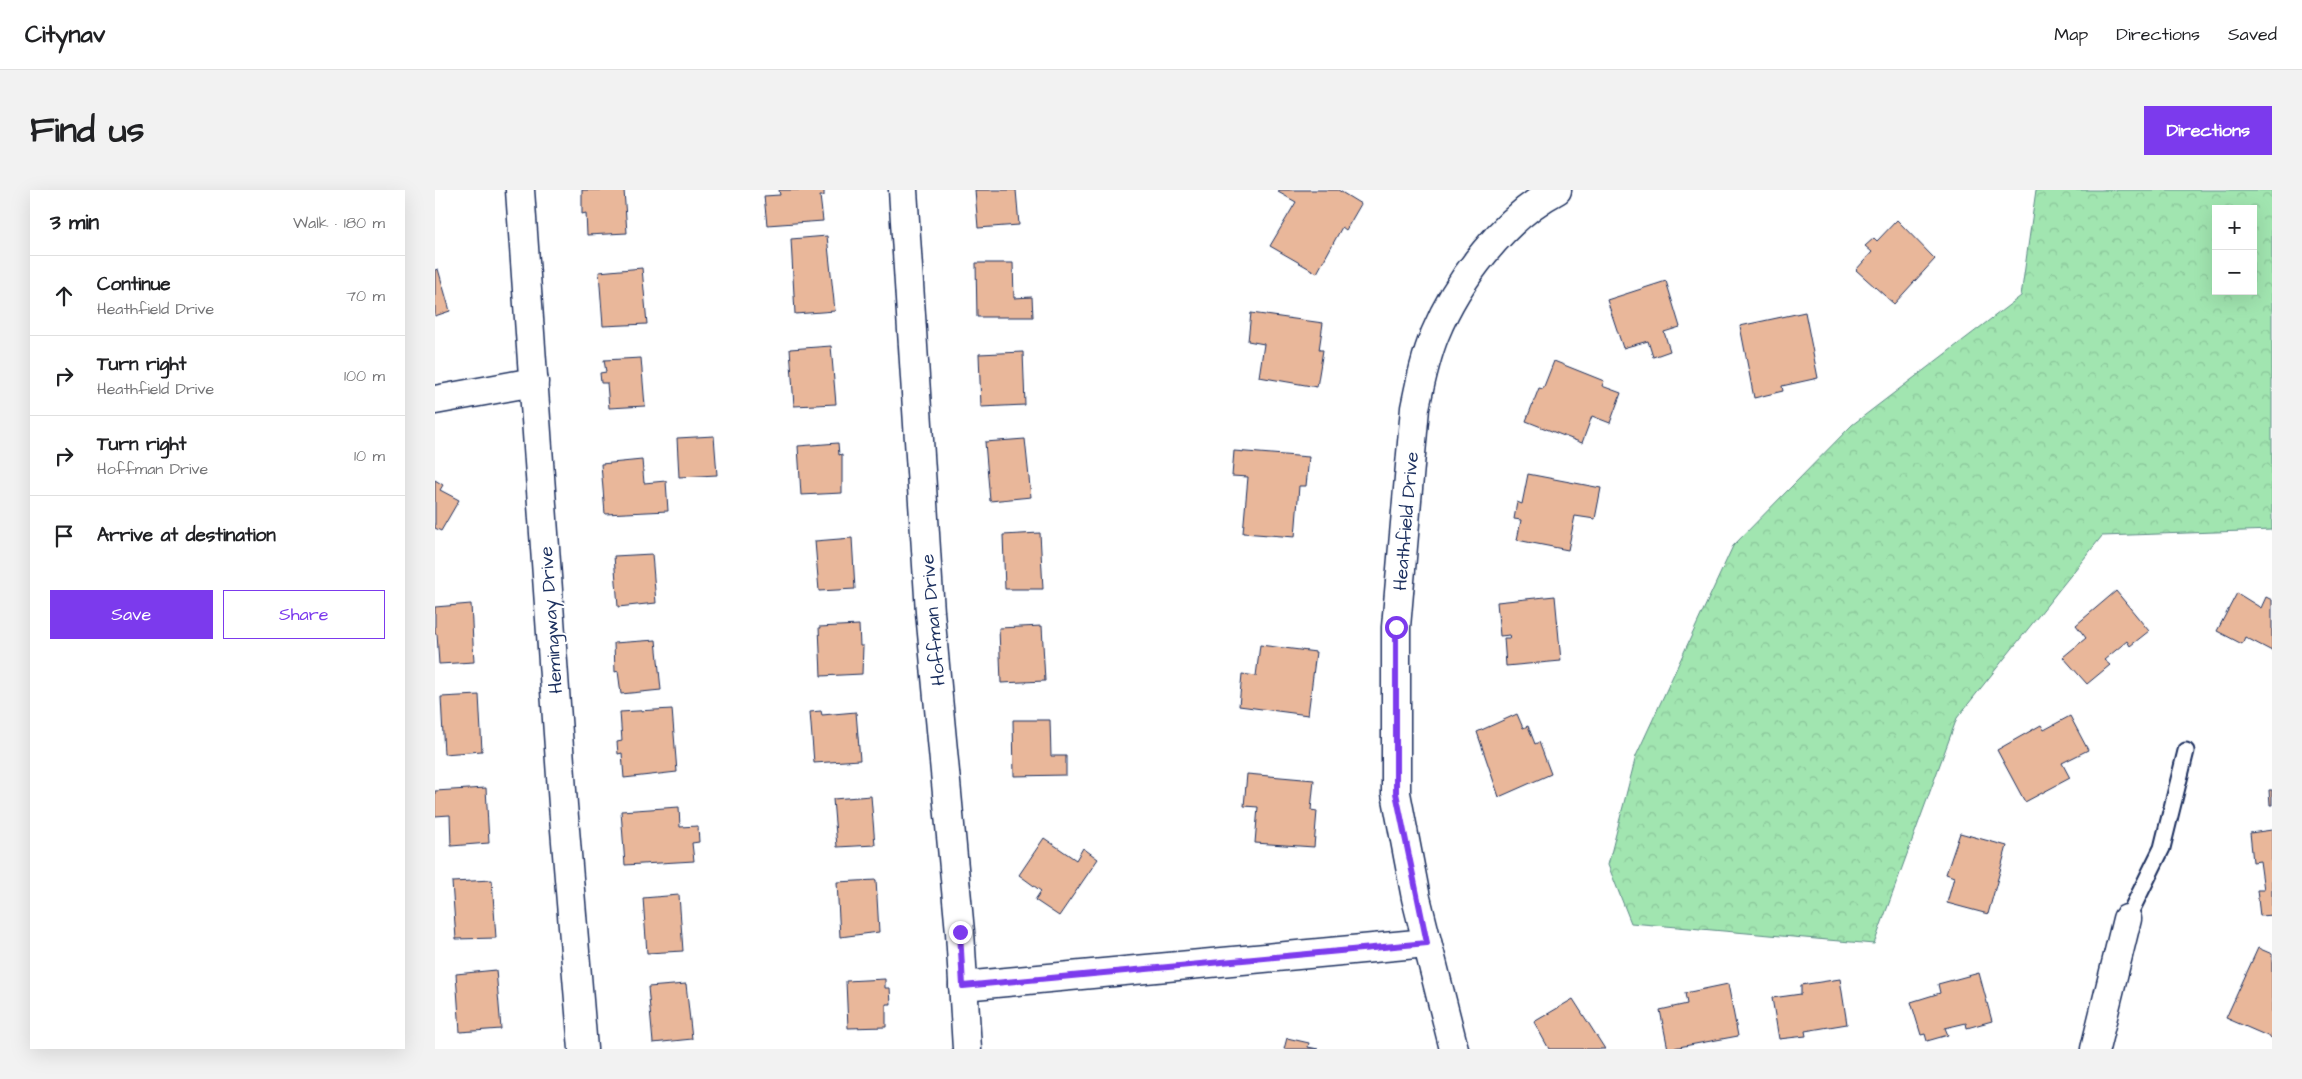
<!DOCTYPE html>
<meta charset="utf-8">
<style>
body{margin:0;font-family:"Architects Daughter",sans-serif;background:#f2f2f2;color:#202124}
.controls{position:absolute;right:15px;top:15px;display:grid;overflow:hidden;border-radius:0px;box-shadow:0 5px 20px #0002}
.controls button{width:45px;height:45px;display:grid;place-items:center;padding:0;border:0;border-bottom:1px solid #e0e0e0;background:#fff;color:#202124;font:25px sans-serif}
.stop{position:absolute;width:15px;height:15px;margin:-11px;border:4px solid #7c3aed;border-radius:50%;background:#fff}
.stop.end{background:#7c3aed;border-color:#fff;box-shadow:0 1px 5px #0008}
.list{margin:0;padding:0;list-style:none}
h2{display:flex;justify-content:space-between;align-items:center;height:65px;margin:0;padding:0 20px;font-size:21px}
h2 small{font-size:16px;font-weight:400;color:#757577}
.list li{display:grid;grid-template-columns:32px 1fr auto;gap:15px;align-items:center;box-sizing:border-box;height:80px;padding:0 20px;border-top:1px solid #e0e0e0}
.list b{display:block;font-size:19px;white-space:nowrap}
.list p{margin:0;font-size:16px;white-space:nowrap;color:#757577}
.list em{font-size:16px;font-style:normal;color:#757577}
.actions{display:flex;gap:10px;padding:15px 20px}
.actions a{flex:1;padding:11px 0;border:1px solid #7c3aed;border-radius:0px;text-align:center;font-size:18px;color:#7c3aed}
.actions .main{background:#7c3aed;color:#fff}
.icon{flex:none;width:28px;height:28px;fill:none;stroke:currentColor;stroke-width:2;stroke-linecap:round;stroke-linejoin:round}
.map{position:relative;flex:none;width:1837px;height:859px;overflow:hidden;border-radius:0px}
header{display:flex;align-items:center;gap:30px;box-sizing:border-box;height:70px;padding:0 25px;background:#fff;border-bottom:1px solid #e0e0e0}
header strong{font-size:24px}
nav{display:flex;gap:28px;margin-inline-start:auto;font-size:18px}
.intro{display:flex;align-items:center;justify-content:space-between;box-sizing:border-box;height:120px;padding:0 30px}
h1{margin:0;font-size:35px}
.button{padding:12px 22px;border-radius:0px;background:#7c3aed;color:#fff;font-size:18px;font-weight:700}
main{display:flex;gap:30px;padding:0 30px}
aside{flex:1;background:#fff;border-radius:0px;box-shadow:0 5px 20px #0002}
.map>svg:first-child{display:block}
.forest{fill:url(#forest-crowns);stroke:#5e8a87;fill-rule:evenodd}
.building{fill:#e9b79a;stroke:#1b2f5e}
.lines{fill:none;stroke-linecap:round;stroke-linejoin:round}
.lane-casing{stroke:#1b2f5e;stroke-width:19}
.street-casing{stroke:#1b2f5e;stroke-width:31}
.lane{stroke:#fff;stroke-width:15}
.street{stroke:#fff;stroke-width:28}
.route{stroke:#7c3aed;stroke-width:6}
.labels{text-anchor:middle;stroke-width:4;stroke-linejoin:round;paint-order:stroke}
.street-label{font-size:19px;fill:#1b2f5e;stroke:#fff}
</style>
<header>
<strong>Citynav</strong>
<nav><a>Map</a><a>Directions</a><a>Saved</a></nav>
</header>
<div class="intro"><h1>Find us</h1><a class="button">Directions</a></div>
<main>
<aside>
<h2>3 min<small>Walk · 180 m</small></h2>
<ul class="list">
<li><svg class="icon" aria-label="ahead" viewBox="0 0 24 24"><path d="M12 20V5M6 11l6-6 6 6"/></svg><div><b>Continue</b><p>Heathfield Drive</p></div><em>70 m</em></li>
<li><svg class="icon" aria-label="right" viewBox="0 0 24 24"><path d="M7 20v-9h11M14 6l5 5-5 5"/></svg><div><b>Turn right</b><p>Heathfield Drive</p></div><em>100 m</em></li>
<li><svg class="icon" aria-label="right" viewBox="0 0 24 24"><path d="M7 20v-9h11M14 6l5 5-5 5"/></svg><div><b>Turn right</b><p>Hoffman Drive</p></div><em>10 m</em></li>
<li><svg class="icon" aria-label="arrive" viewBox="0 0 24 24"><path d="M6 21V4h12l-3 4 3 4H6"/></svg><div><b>Arrive at destination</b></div></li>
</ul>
<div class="actions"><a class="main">Save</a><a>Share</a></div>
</aside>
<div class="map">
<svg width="1837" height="859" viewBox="0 0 1837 859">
<defs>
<pattern id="forest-crowns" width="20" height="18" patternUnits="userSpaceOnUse" patternTransform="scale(1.25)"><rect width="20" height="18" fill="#a1e5b0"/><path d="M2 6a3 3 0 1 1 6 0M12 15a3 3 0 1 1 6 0" fill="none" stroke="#8ac59a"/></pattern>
</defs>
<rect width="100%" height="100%" fill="#fff"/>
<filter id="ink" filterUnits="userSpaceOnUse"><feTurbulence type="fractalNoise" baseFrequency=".02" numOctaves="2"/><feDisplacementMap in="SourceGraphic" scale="10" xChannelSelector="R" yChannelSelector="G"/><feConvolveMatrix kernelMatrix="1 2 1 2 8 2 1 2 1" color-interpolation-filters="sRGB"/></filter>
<g filter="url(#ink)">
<path class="forest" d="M1601,0H1837V340L1667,346L1522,528L1439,754L1196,733L1173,675L1201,566L1298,356L1417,235L1586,106ZM1781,19H1818V101H1781Z"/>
<g class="building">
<path d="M147,0H189L192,43L152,45L151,23L147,24Z"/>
<path d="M344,0H389V6H385L388,31L332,35L329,6L345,5Z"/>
<path d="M540,0H581L584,35L543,38Z"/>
<path d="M844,0H903L926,14L911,40L907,37L882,83L835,56L861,12L843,2Z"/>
<path d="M1462,30L1500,69L1459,114L1421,80L1437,62L1430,56L1439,48L1442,51Z"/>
<path d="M392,46L400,121L360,124L356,49Z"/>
<path d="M541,73H578L579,108L597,107L598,127H542Z"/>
<path d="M207,78L212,134L168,136L164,82Z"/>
<path d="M3,79L15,121L0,126V80Z"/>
<path d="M1231,91L1245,137L1229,142L1235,161L1218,167L1213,151L1188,158L1172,110Z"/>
<path d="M1370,122L1383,188L1347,196L1348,201L1319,208L1305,136Z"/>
<path d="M816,123L888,133L884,160H888L882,197L824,187L829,154L813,151Z"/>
<path d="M396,156L401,214L359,216L355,159Z"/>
<path d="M588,162L590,215L546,217L544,164Z"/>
<path d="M206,168L210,216L174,218L172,193H166L165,183L171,182L169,170Z"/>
<path d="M1119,171L1169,191L1167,196L1186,203L1175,233L1157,226L1147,253L1091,231L1104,198L1108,199Z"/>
<path d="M279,246L282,285L244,287L242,248Z"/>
<path d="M590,249L596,307L555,311L550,252Z"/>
<path d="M403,253L404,265L407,264V303L366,305L363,256Z"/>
<path d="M799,261L874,267L871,296H864L860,347L808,343L813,287L797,286Z"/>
<path d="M207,270L209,293L231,291L233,321L170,324L166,274Z"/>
<path d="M1093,284L1166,298L1160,329L1140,326L1133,360L1082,350L1086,330L1079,329L1082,312L1087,314Z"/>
<path d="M0,290L8,295L5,300L24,310L6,341L0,338Z"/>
<path d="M605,343L608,399H570L568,345Z"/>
<path d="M417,348L420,399L384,401L380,351Z"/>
<path d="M217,364L221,413L183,417L179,366Z"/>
<path d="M1681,401L1714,441L1695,456L1692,451L1669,470L1675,475L1652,494L1628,467L1651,448L1641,435Z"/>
<path d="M1802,403L1826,418L1831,407L1837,410V461L1810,447L1807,454L1782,441Z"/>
<path d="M1120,406L1126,471L1071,476L1069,448H1076L1075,445L1065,446L1062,412Z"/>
<path d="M36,414L39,472L4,474L2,444H0V417Z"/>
<path d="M424,435L425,456H428L427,484L386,486L384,437Z"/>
<path d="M607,436L610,491L566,493L564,438Z"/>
<path d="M221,450L226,500L186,504L183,481L180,482L179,453Z"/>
<path d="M825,455L881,462L873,525L804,516L807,484L821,486Z"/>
<path d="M44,505L47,561L9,564L6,507Z"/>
<path d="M237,519L242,582L189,588L187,563L183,564L182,552L187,551L185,522Z"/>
<path d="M386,521L387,525L421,522L425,570L379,573L375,522Z"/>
<path d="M1082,524L1088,538L1093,536L1100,554L1104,552L1116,584L1064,607L1042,542Z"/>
<path d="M1635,526L1653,560L1627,573L1635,588L1590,612L1562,560L1606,535L1609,540Z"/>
<path d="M578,530H615L616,566H631V585L579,586Z"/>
<path d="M812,584L879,590L876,620L882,621L879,657L820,653L823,617L809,616Z"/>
<path d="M51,598L54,653L16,656L15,625L0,626V601Z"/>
<path d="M1834,600H1837V615H1835Z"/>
<path d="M436,606L440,655L402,657L398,609Z"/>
<path d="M244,617L245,637L263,636L264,652L257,653L259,671L190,675L186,621Z"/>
<path d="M1837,640V725L1825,726L1822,700H1829L1825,671L1818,672L1815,643Z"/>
<path d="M1525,643L1572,656L1553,724L1512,713L1519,687L1511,684Z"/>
<path d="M609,648L641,670L648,658L663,669L624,726L600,710L606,701L584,685Z"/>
<path d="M57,690L61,748L21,749L17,692Z"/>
<path d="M441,690L444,742L405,747L402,692Z"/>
<path d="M244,705L248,761L212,763L208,708Z"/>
<path d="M1823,758L1837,764V848L1791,828Z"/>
<path d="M61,780L66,839L25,842L21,784Z"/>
<path d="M1544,783L1557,831L1532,838L1531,833L1510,838L1513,845L1492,851L1490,844L1486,845L1476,812L1505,803L1503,794Z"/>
<path d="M450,789V798H455L456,814H451V837L413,838L411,791Z"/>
<path d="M1405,789L1412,834L1370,841L1371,846L1344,849L1337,808L1366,804V795Z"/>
<path d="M251,794L257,849L218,853L213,797Z"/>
<path d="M1293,794L1303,846L1233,859L1225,820L1252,814L1250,803Z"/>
<path d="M1138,809L1170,859H1114L1099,832Z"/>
<path d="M852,848L874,853L873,857L883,859H849Z"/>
</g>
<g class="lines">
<g class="lane-casing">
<path id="lane" d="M1692,729L1727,658L1751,561"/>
</g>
<g class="street-casing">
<g id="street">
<path d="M85,0L128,615L148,859"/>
<path d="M468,0L495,422L525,742L532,859"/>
<path d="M0,210L99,192"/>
<path d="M528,796L992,753"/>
<path d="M1019,859L981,708L961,603V437L980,218C985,194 990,168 1000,144C1022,90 1070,27 1122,0"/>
<path d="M1660,859L1692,729"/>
</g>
</g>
<use href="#lane" class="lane"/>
<use href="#street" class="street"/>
</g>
</g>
<g class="lines" filter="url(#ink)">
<path class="route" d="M525,742L528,796L992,753L961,603V437"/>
</g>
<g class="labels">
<g class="street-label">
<text transform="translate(970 331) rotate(-85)" y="7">Heathfield Drive</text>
<text transform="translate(115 430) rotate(-94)" y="7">Hemingway Drive</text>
<text transform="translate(497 430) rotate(-95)" y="7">Hoffman Drive</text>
</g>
</g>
</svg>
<div class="controls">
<button>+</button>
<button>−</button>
</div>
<div class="stop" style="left:961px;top:437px"></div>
<div class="stop end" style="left:525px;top:742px"></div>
</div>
</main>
